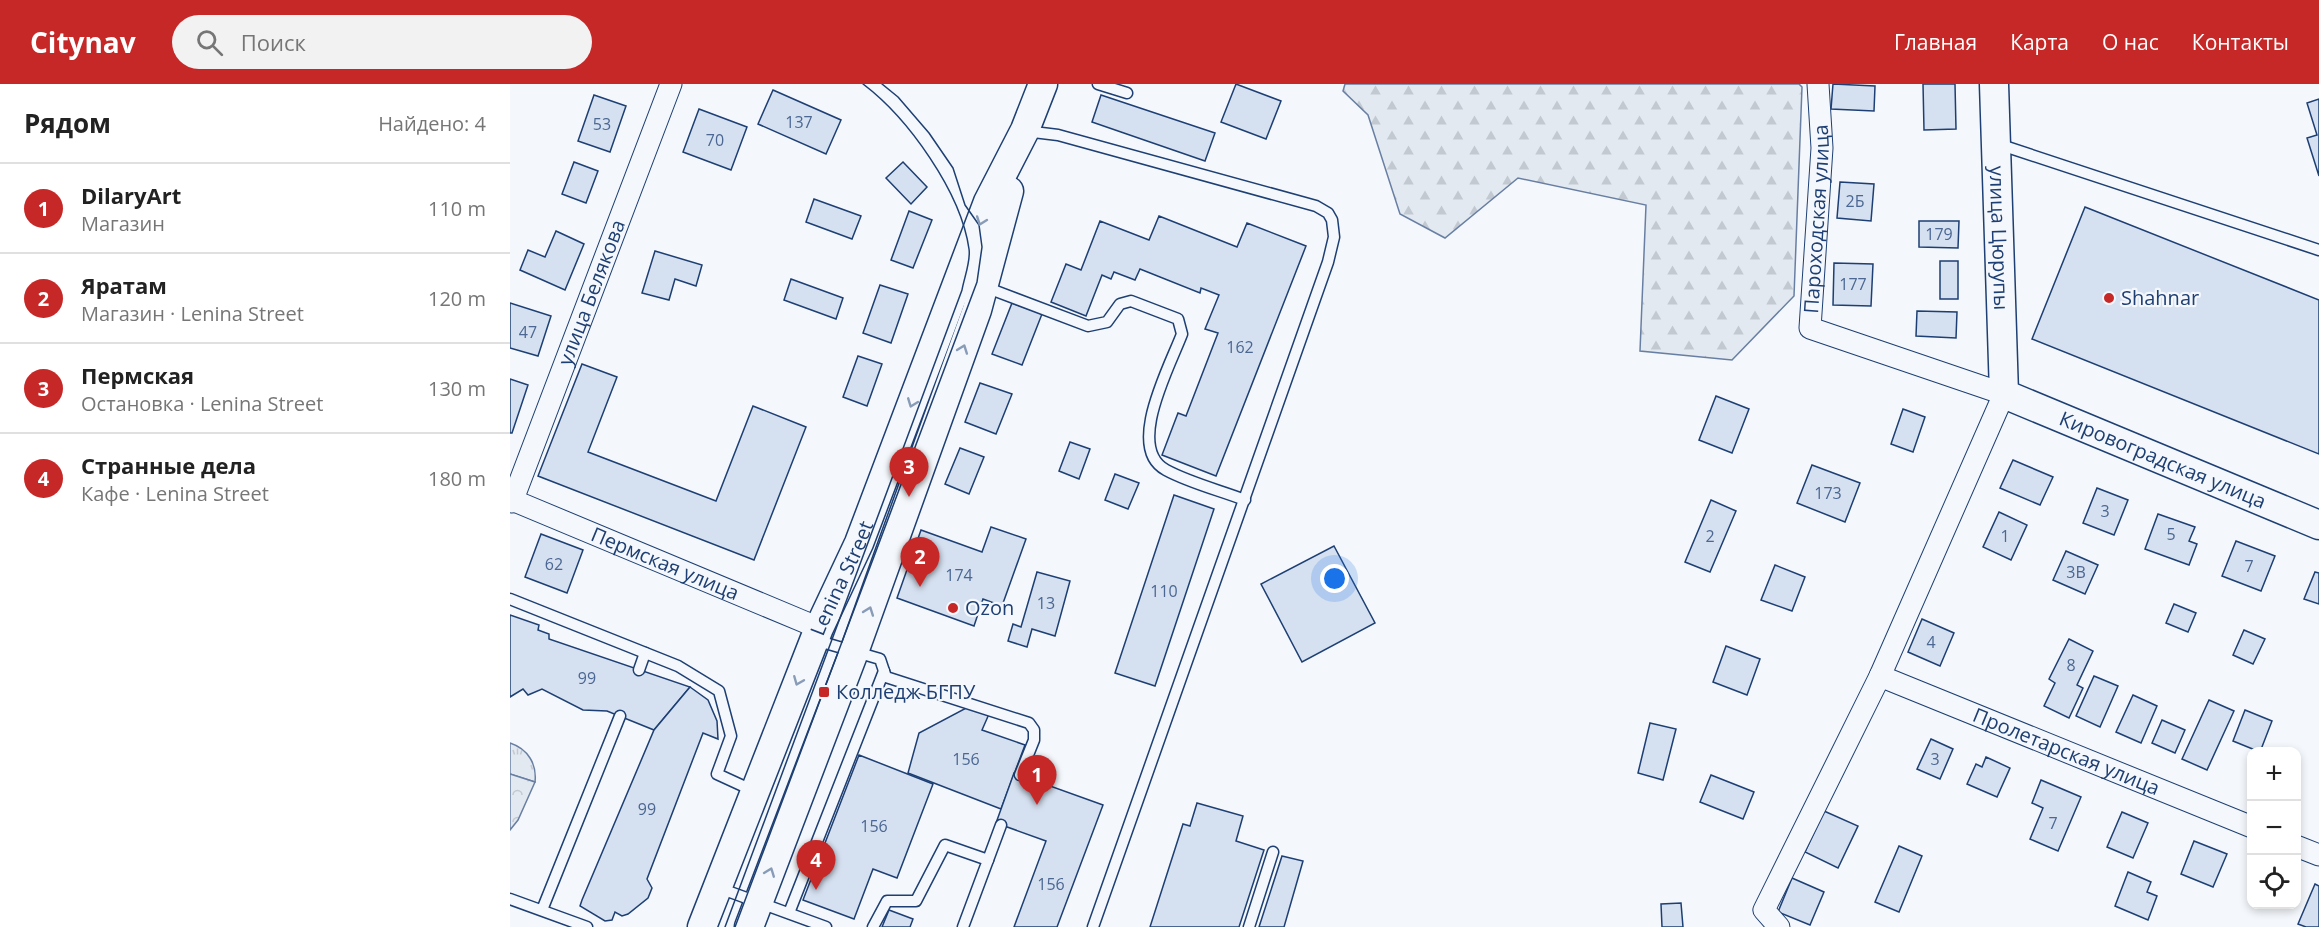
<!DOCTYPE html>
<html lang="ru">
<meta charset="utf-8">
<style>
body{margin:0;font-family:"Open Sans",sans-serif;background:#f2f2f2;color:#222}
.controls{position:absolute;right:18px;bottom:18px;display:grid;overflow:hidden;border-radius:12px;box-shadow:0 3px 9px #0003}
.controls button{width:54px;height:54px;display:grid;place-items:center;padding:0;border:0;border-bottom:2px solid #e0e0e0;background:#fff;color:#222;font:30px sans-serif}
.you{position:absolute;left:825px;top:495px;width:21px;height:21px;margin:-15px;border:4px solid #fff;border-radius:50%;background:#1a73e8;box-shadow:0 0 0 9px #1a73e833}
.badge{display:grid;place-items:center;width:39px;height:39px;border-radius:50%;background:#c62828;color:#fff;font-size:20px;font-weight:700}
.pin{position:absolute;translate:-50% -50px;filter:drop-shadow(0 2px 3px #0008)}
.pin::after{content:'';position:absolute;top:32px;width:21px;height:18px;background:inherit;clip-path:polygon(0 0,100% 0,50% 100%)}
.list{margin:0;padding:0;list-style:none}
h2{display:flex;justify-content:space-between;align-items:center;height:78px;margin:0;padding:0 24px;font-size:26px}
h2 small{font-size:20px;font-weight:400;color:#767676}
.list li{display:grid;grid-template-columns:39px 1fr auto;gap:18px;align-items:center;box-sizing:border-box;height:90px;padding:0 24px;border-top:2px solid #e0e0e0}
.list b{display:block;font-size:22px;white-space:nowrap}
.list p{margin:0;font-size:20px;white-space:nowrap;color:#767676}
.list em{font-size:20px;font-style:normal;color:#767676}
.icon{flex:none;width:33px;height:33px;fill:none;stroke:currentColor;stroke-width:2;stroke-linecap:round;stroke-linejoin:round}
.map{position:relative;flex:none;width:1809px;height:843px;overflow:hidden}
header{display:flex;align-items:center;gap:36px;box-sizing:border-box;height:84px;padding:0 30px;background:#c62828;color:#fff}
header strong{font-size:28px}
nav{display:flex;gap:33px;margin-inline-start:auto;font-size:21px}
.search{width:420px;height:54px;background:#f2f2f2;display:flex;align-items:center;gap:15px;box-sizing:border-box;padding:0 21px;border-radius:33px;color:#767676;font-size:22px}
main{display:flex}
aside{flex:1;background:#fff}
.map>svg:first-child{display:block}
.grass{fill:url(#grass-tufts);stroke:#687fa3;stroke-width:1.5}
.forest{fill:url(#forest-firs);stroke:#687fa3;stroke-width:1.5}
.park{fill:url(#park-crowns);stroke:#687fa3;stroke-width:1.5}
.building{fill:#d5e0f0;stroke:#1d3f73;stroke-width:1.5}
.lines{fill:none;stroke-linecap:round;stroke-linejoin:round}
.lane-casing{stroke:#1d3f73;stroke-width:13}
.street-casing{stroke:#1d3f73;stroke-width:23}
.secondary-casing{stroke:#1d3f73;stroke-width:31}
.lane{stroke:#f4f7fb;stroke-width:10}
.street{stroke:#f4f7fb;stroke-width:21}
.secondary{stroke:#f4f7fb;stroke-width:28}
.tram{stroke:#1d3f73;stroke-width:1.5}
.oneway{stroke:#889bb7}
.poi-dot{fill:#c62828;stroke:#f4f7fb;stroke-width:2}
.labels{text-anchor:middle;stroke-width:4.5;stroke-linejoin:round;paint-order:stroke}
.number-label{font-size:16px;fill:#4b6792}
.street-label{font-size:20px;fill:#1d3f73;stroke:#f4f7fb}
.poi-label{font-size:20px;fill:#1d3f73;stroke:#f4f7fb;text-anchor:start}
</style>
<header>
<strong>Citynav</strong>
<div class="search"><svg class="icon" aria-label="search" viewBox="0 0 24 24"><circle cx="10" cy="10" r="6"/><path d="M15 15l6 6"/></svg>Поиск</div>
<nav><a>Главная</a><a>Карта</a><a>О нас</a><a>Контакты</a></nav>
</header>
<main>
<aside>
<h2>Рядом<small>Найдено: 4</small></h2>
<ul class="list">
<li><span class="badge">1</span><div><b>DilaryArt</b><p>Магазин</p></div><em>110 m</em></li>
<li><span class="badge">2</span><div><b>Яратам</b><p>Магазин · Lenina Street</p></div><em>120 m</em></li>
<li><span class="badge">3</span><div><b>Пермская</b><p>Остановка · Lenina Street</p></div><em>130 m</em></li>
<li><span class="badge">4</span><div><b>Странные дела</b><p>Кафе · Lenina Street</p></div><em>180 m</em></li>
</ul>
</aside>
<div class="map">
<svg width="1809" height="843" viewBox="0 0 1809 843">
<defs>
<pattern id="grass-tufts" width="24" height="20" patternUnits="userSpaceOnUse" patternTransform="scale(1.5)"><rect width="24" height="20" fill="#e3e9f0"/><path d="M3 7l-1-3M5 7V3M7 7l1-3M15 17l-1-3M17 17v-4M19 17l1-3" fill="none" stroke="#c2c9d1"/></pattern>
<pattern id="forest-firs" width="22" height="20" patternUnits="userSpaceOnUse" patternTransform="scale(1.5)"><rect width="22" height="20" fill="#e3e9f0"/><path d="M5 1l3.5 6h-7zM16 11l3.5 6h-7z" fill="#c2c9d1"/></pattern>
<pattern id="park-crowns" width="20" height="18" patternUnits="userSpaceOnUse" patternTransform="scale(1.5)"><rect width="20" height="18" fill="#e3e9f0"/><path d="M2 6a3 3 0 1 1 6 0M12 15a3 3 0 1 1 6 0" fill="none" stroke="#c2c9d1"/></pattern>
</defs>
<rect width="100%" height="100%" fill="#f4f7fb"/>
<path class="grass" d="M0,659C18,665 27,680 25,698L0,690Z"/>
<path class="forest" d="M835,0H1289L1292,3L1284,212L1222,276L1130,267L1136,121L1008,94L935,154L890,130L858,31L833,7Z"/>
<path class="park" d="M0,690L25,698L8,736L0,746Z"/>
<g class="building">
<path d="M726,0L771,17L756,55L711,38Z"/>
<path d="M1323,0L1365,2L1364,27L1321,25Z"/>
<path d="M1413,0H1445L1446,45L1414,46Z"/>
<path d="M263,6L331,36L316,70L248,40Z"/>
<path d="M84,11L116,22L100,68L68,57Z"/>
<path d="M591,11L705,49L695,77L582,38Z"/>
<path d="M1809,15V92L1797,54L1807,51L1797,19Z"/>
<path d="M189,25L237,43L221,86L173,68Z"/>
<path d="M64,78L88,87L76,119L52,110Z"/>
<path d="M393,78L417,103L401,120L376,94Z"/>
<path d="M1330,98L1364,100L1361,137L1327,134Z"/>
<path d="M304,115L351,132L342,155L296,138Z"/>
<path d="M1575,123L1809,216V370L1522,255Z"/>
<path d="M399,127L422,136L403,184L381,176Z"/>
<path d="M649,132L727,163L737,139L796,162L706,392L652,371L668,329L676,332L708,249L695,245L709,211L691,204L690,209L630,185L625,196L604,188L601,195L592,191L576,232L541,218L556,180L571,186L590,137L639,156Z"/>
<path d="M1409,137H1449L1448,164L1409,163Z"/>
<path d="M46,147L74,160L55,206L10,186L18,166L35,173Z"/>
<path d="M145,167L192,181L186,202L165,195L159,216L132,209Z"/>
<rect x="1430" y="177" width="18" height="38"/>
<path d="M1324,179L1363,180L1361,222L1323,221Z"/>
<path d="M281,195L333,214L326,235L274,216Z"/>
<path d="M370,201L398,210L381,259L353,249Z"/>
<path d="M0,219L41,232L28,272L0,264Z"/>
<path d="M502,219L532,230L512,281L482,270Z"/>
<path d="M1407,227L1447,228L1446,254L1406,252Z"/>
<path d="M348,272L372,280L357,322L333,313Z"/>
<path d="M72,280L107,293L78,368L206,417L243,322L296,343L244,476L28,392Z"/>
<path d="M0,295L18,301L2,349H0Z"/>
<path d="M470,299L502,310L486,350L455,338Z"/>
<path d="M1206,312L1239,325L1222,369L1189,356Z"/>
<path d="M1393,325L1415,333L1403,368L1381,360Z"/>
<path d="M560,358L580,365L569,395L549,387Z"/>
<path d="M450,364L474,373L459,410L435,400Z"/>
<path d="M1503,376L1543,393L1530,421L1490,404Z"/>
<path d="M1302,381L1350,399L1335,438L1287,419Z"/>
<path d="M605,390L629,399L618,425L595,416Z"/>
<path d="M1587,404L1618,416L1604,451L1573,439Z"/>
<path d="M664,411L704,425L645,602L605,589Z"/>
<path d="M1201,416L1226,427L1200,488L1175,478Z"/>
<path d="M1489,428L1517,441L1501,476L1473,463Z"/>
<path d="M1648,430L1685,443L1679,457L1687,460L1679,481L1635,465Z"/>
<path d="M481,443L516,455L492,522L473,515L464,542L387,514L411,446L472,468Z"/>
<path d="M31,450L73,466L57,509L15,493Z"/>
<path d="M1726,457L1765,472L1751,507L1712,492Z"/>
<path d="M824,462L865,539L792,578L751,500Z"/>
<path d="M1556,467L1588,481L1575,510L1543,496Z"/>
<path d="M1265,481L1295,493L1282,527L1251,516Z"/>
<path d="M527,488L560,497L545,552L522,545L517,563L498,557L503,540L511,543Z"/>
<path d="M1805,488L1809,489V520L1794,515Z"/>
<path d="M1664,520L1686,529L1678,548L1656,539Z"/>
<path d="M0,531L29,541L28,546L39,550V555L180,603L144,646L97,627L73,626L32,605L18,611L13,605L0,613Z"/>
<path d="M1412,535L1444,549L1430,582L1398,568Z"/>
<path d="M1734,546L1755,555L1743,580L1723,571Z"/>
<path d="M1559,555L1583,567L1567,601L1573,604L1559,634L1534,622L1545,599L1539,595Z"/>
<path d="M1216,562L1250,575L1237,611L1203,598Z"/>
<path d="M1584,592L1608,602L1590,643L1566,632Z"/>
<path d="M180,603L198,616L207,637L208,655L193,649L137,795L142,804L138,814L118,830L112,832L105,828L102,836L95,837L70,822L72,816L144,646Z"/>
<path d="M1623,611L1647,622L1631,659L1606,648Z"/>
<path d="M1699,616L1724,627L1697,686L1672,675Z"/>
<path d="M458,623L479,630L472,646L515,661L491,725L398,689L409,649Z"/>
<path d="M1735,626L1762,637L1750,668L1723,657Z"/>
<path d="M1652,636L1675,646L1665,669L1642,659Z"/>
<path d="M1140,639L1166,645L1153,696L1128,689Z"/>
<path d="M1421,655L1443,665L1430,695L1407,685Z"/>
<path d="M349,671L423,700L387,794L363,785L344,835L293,816Z"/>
<path d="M1476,673L1500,684L1487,713L1457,700L1466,680L1472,683Z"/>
<path d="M504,689L593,721L547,843H504L536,757L486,739Z"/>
<path d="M1201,691L1244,708L1233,735L1190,718Z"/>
<path d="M1531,696L1571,713L1548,767L1520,755L1533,724L1522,719Z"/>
<path d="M687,719L733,732L726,757L754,766L729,843H640L673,740L680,742Z"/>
<path d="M1314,727L1348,742L1328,784L1295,768Z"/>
<path d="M1612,728L1638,739L1623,774L1597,763Z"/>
<path d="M1684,757L1717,770L1703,803L1671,790Z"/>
<path d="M1389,762L1412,772L1389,828L1365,818Z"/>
<path d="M772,772L793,777L774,843H749Z"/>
<path d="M1618,788L1641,798L1637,808L1647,812L1638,836L1605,822Z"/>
<path d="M1282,794L1314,808L1300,841L1268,828Z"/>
<path d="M1805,800L1809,802V843H1796L1788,840Z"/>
<path d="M1171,819L1173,843H1152L1151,820Z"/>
<path d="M379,826L403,835L400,843H372Z"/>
</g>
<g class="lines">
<g class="lane-casing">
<g id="lane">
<path d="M588,0L617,9"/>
<path d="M515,47L548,51L806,122L818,129L822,136L824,153L818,178L583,843"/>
<path d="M1488,60L1809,166"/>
<path d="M475,203L578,242L597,238L610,220L621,217L668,235L672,250C660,282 615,364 656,386C680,399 709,406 735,416"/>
<path d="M0,515L168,582L209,607L221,652L207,690L244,707"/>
<path d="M305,556L370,575L376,593L519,639L524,646V656L510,691"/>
<path d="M129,586L135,569"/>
<path d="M478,776L491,741"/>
<path d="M209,804L316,843"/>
<path d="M0,815L77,843"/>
<path d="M32,826L110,632"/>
<path d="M279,829L374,587"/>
<path d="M363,843L377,817H406L435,761L478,776L453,843"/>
<path d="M739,843L763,768"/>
</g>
</g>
<g class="street-casing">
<g id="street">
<path id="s1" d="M0,415L309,544"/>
<path id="s2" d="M2,418L161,0"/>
<path id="s3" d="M1370,592L1742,743"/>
<path d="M1786,762L1809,771"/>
<path id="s4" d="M1269,843L1254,826L1370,592L1494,310L1300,244L1312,64L1308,0"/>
</g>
</g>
<g class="secondary-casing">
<g id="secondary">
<path id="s5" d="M1484,0L1494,310L1809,441"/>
<path id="s6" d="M192,843L309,544L349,459L478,118L515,46L533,0"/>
<path d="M239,843L344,568L467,226L499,107"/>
</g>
</g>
<use href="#lane" class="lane"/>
<use href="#street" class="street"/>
<use href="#secondary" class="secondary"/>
<g class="tram">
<path d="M215,843L452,206C454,194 461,177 459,165C451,108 398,34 353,0"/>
<path d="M225,843L467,198L472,163L469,141L455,121L443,84L419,49L388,13L372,0"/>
</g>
</g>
<defs><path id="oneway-chevron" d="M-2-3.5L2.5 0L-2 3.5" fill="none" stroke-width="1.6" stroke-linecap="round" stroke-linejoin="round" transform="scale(1.5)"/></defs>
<g class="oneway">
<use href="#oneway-chevron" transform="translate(471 137) rotate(110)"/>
<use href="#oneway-chevron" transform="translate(453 265) rotate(-70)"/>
<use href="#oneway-chevron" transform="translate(402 319) rotate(111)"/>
<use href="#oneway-chevron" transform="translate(359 527) rotate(-70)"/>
<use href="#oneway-chevron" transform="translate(288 597) rotate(112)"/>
<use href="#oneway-chevron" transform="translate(260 788) rotate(-69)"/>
</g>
<g class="poi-dot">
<circle cx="1599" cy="214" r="6"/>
<circle cx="443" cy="524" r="6"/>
<rect x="308" y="602" width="12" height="12" rx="3"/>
</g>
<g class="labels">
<g class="number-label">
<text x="289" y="44">137</text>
<text x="92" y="46">53</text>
<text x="205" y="62">70</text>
<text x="1345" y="123">2Б</text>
<text x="1429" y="156">179</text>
<text x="1343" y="206">177</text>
<text x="18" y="254">47</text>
<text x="730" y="269">162</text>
<text x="1318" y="415">173</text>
<text x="1595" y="433">3</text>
<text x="1661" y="456">5</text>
<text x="1200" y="458">2</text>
<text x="1495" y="458">1</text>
<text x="44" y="486">62</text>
<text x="1739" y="488">7</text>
<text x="1566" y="494">3B</text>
<text x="449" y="497">174</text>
<text x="654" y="513">110</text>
<text x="536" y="525">13</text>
<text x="1421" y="564">4</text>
<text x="1561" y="587">8</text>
<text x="77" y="600">99</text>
<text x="456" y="681">156</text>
<text x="1425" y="681">3</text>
<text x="137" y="731">99</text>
<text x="1543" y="745">7</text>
<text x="364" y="748">156</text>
<text x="541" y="806">156</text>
</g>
<g class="street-label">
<text dy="7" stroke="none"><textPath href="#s4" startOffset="906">Пароходская улица</textPath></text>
<text dy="7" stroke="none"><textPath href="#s5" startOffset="154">улица Цюрупы</textPath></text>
<text dy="7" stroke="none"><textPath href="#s2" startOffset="224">улица Белякова</textPath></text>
<text dy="7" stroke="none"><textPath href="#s5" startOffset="482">Кировоградская улица</textPath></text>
<text dy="7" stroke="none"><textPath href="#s1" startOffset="168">Пермская улица</textPath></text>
<text dy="7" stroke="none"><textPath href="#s6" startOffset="376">Lenina Street</textPath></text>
<text dy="7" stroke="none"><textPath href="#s3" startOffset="201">Пролетарская улица</textPath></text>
</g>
<g class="poi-label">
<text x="1611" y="221">Shahnar</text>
<text x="455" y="531">Ozon</text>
<text x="326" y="615">Колледж БГПУ</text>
</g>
</g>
</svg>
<div class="controls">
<button>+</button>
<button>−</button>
<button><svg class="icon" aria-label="locate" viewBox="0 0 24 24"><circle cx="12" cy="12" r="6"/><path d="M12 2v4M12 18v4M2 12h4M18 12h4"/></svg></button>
</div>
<div class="you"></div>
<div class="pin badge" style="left:527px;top:721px">1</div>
<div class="pin badge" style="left:410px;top:503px">2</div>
<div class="pin badge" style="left:399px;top:413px">3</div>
<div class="pin badge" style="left:306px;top:806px">4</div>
</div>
</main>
